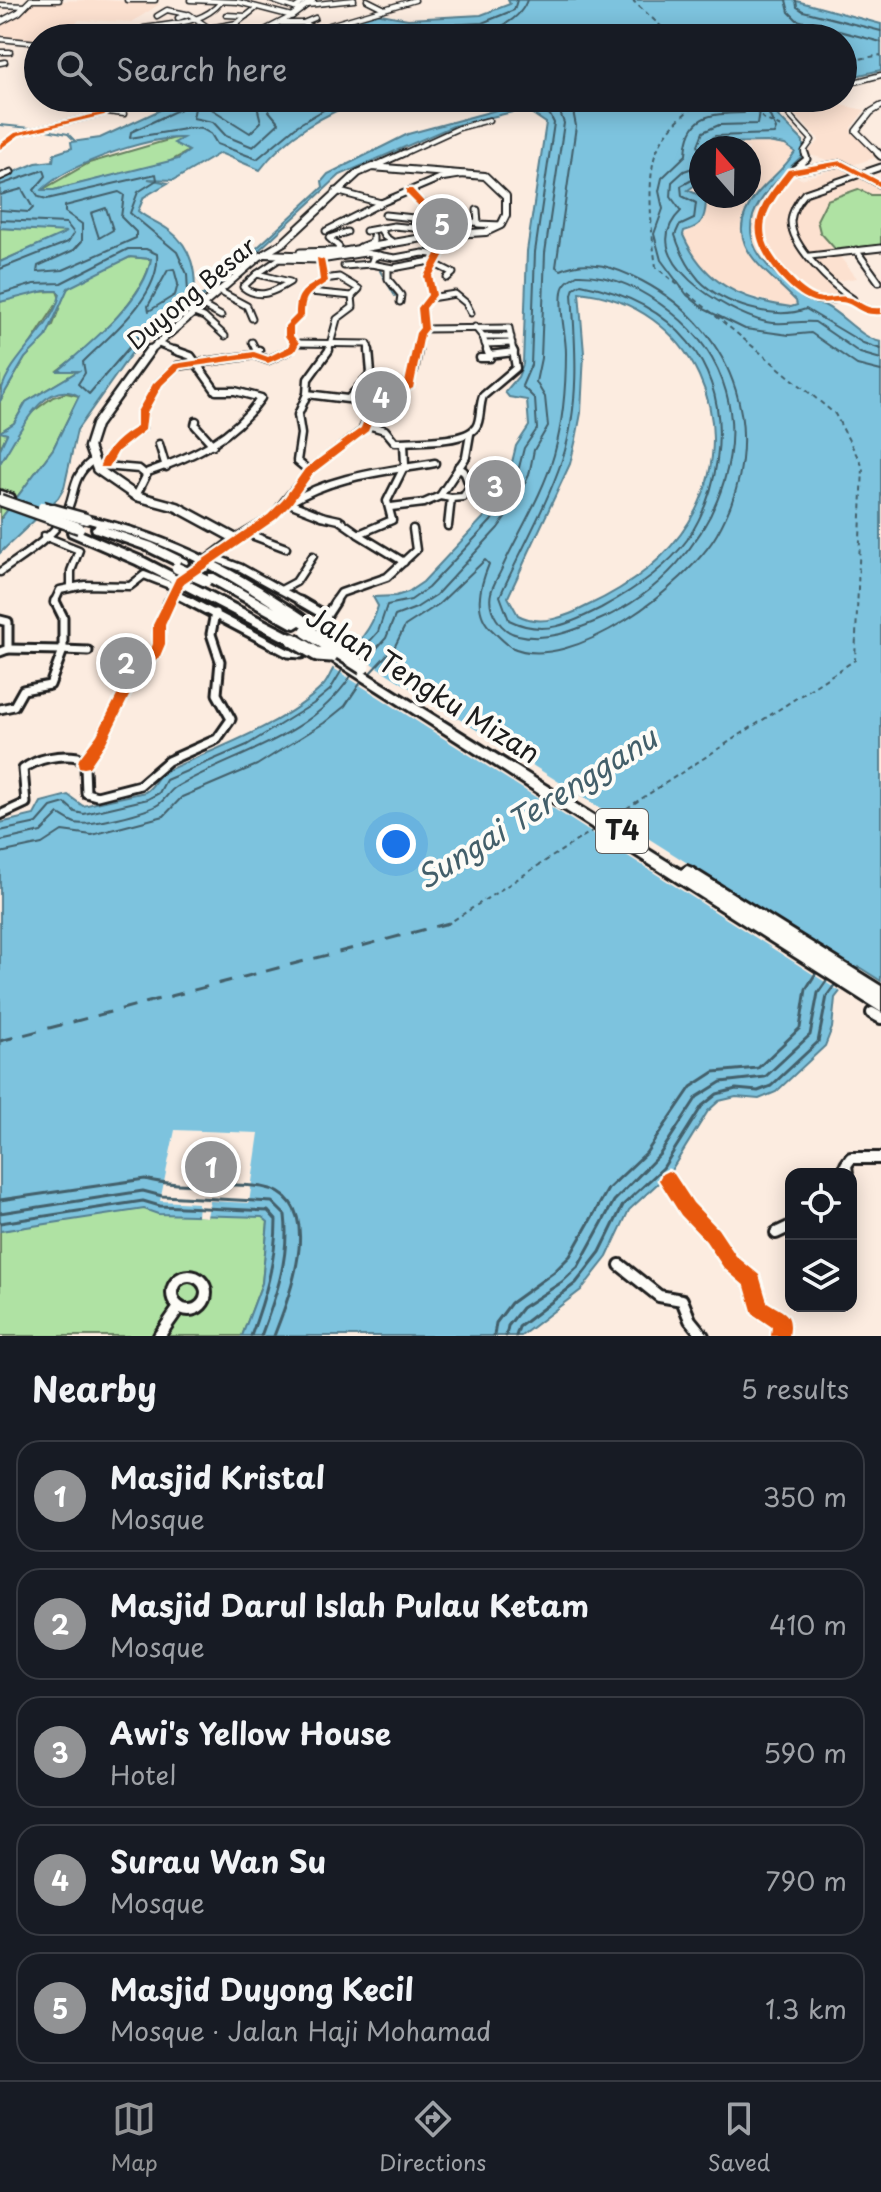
<!DOCTYPE html>
<meta charset="utf-8">
<style>
body{margin:0;font-family:"Playpen Sans",sans-serif;background:#20242c;color:#f1f3f6}
.controls{position:absolute;right:24px;bottom:24px;display:grid;overflow:hidden;border-radius:16px;box-shadow:0 4px 20px #0003}
.controls button{width:72px;height:72px;display:grid;place-items:center;padding:0;border:0;border-bottom:2px solid #363941;background:#171b24;color:#f1f3f6;font:40px sans-serif}
.compass{position:absolute;left:689px;top:136px;width:72px;height:72px;border-radius:50%;background:#171b24;box-shadow:0 4px 20px #0003;rotate:340deg}
.you{position:absolute;left:396px;top:844px;width:28px;height:28px;margin:-20px;border:6px solid #fff;border-radius:50%;background:#1a73e8;box-shadow:0 0 0 12px #1a73e833}
.badge{display:grid;place-items:center;width:52px;height:52px;border-radius:50%;background:#919294;color:#fff;font-size:26px;font-weight:700}
.pin{position:absolute;translate:-50% -50%;border:4px solid #fff;box-shadow:0 2px 8px #0006}
.list{margin:0;padding:0;list-style:none}
h2{display:flex;justify-content:space-between;align-items:center;height:104px;margin:0;padding:0 32px;font-size:34px}
h2 small{font-size:26px;font-weight:400;color:#9ea1a6}
.list li{display:grid;grid-template-columns:52px 1fr auto;gap:24px;align-items:center;box-sizing:border-box;height:112px;margin:0 16px 16px;padding:0 16px;border:2px solid #363941;border-radius:24px}
.list b{display:block;font-size:30px;white-space:nowrap}
.list p{margin:0;font-size:26px;white-space:nowrap;color:#9ea1a6}
.list em{font-size:26px;font-style:normal;color:#9ea1a6}
.icon{flex:none;width:44px;height:44px;fill:none;stroke:currentColor;stroke-width:2;stroke-linecap:round;stroke-linejoin:round}
.map{position:relative;flex:none;width:881px;height:1336px;overflow:hidden}
.search{position:absolute;background:#171b24;box-shadow:0 4px 20px #0003;left:24px;right:24px;top:24px;height:88px;display:flex;align-items:center;gap:20px;box-sizing:border-box;padding:0 28px;border-radius:44px;color:#9ea1a6;font-size:30px}
.sheet{height:744px;background:#171b24}
nav{display:flex;justify-content:space-around;align-items:center;box-sizing:border-box;height:112px;border-top:2px solid #363941;background:#171b24;font-size:22px;color:#9ea1a6}
nav a{display:grid;justify-items:center;gap:4px}
nav .on{color:#919294}
.map>svg:first-child{display:block}
.built{fill:#fce1d0}
.green{fill:#afe2a3;stroke:#667f60;stroke-width:2}
.water{fill:#7dc3de;stroke:#568090;stroke-width:2;fill-rule:evenodd}
.pier{fill:#fcece0}
.lines{fill:none;stroke-linecap:round;stroke-linejoin:round}
.shore-far1{stroke:#435f6a;stroke-width:2}
.shore{stroke:#435f6a;stroke-width:3}
.stream{stroke:#568090;stroke-width:2}
.ferry-far1{stroke:#435f6a;stroke-width:2;stroke-dasharray:5 4;stroke-linecap:butt}
.ferry{stroke:#435f6a;stroke-width:3;stroke-dasharray:14 11;stroke-linecap:butt}
.street-far4-casing{stroke:#1c1c1c;stroke-width:7}
.street-far3-casing{stroke:#1c1c1c;stroke-width:9}
.street-far2-casing{stroke:#1c1c1c;stroke-width:11}
.street-far1-casing{stroke:#1c1c1c;stroke-width:13}
.street-casing{stroke:#1c1c1c;stroke-width:16}
.secondary-far2-casing{stroke:#1c1c1c;stroke-width:8}
.secondary-far1-casing{stroke:#1c1c1c;stroke-width:10}
.secondary-casing{stroke:#1c1c1c;stroke-width:13}
.highway-casing{stroke:#1c1c1c;stroke-width:6}
.street-far4{stroke:#fdfcf7;stroke-width:4}
.street-far3{stroke:#fdfcf7;stroke-width:5}
.street-far2{stroke:#fdfcf7;stroke-width:6}
.street-far1{stroke:#fdfcf7;stroke-width:7}
.street{stroke:#fdfcf7;stroke-width:10}
.secondary-far2{stroke:#fdfcf7;stroke-width:5}
.secondary-far1{stroke:#fdfcf7;stroke-width:6}
.secondary{stroke:#fdfcf7;stroke-width:8}
.highway{fill:#fdfcf7;fill-rule:evenodd}
.highway-bridge-far1-casing{stroke:#1c1c1c;stroke-width:15;stroke-linecap:butt}
.highway-bridge-casing{stroke:#1c1c1c;stroke-width:19;stroke-linecap:butt}
.highway-bridge-far1{stroke:#fdfcf7;stroke-width:10}
.highway-bridge{stroke:#fdfcf7;stroke-width:13}
.cycleway-casing{stroke:#fdfcf7;stroke-width:5}
.cycleway{fill:#e8590c;fill-rule:evenodd}
.labels{text-anchor:middle;stroke-width:8;stroke-linejoin:round;paint-order:stroke}
.far-street-label{font-size:24px;fill:#1c1c1c;stroke:#fdfcf7}
.shield{fill:#fdfcf7;stroke:#605f5e;stroke-width:2}
.shield-label{font-size:26px;font-weight:bold;fill:#1c1c1c}
.street-label{font-size:28px;fill:#1c1c1c;stroke:#fdfcf7}
.water-label{font-size:30px;font-style:italic;fill:#435f6a;stroke:#fdfcf7}
</style>
<div class="map">
<svg width="881" height="1336" viewBox="0 0 881 1336">
<rect width="100%" height="100%" fill="#fcece0"/>
<filter id="ink" filterUnits="userSpaceOnUse"><feTurbulence type="fractalNoise" baseFrequency=".0125" numOctaves="2"/><feDisplacementMap in="SourceGraphic" scale="16" xChannelSelector="R" yChannelSelector="G"/><feConvolveMatrix kernelMatrix="1 2 1 2 8 2 1 2 1" color-interpolation-filters="sRGB"/></filter>
<g filter="url(#ink)">
<g class="built">
<path d="M104,0L160,4L132,22L79,20L72,27L75,38H38V41L5,38L0,31V24L34,1Z"/>
<path d="M804,98L865,110L851,128V132L880,156L849,166L810,155L807,152L819,141L818,138L791,110Z"/>
<path d="M767,142L785,145L795,151L746,209L741,223L743,241L759,266L796,301L797,305L791,308L735,291L711,278L698,265L683,235L701,224L706,202L701,196H749V148H712L714,145Z"/>
<path d="M839,165L881,188V195H871L858,189L827,200L821,210L817,220L820,232L857,278L836,281L855,298L824,305L804,299L770,269L755,251L750,235V219L758,204L787,171L801,179L832,170L828,167Z"/>
</g>
<g class="green">
<path d="M175,138L210,139L167,163L54,190H42L89,163Z"/>
<path d="M858,189L871,195H881V245L836,250L820,232L817,220L827,200Z"/>
<path d="M0,228L63,231L67,233L0,262Z"/>
<path d="M130,257L151,259C145,297 89,348 58,370L78,371L26,402L14,423L2,431L7,434L0,449V401L25,358L53,325L66,290L76,282Z"/>
<path d="M57,291L60,299L0,390V302L35,292Z"/>
<path d="M66,393L79,396L53,449L0,520V463L27,416L53,397Z"/>
<path d="M167,1120L268,1221L262,1283L242,1336H0V1231L59,1220Z"/>
</g>
<g class="water">
<path d="M508,0H793L881,24V70L843,79V38H317L331,32L321,28L323,26L375,13L408,19L481,15L510,4Z"/>
<path d="M186,98H287L284,103L287,104L303,98H366C325,114 287,134 260,170L220,153L174,180L148,179L168,183L144,197L138,211C147,219 160,223 170,231C192,247 197,274 194,299L209,292L323,187L322,181L328,174L408,134L515,105L507,98H785L777,106V115L803,141V155C762,195 723,227 778,276C787,284 796,295 806,300C812,303 819,302 824,305C844,315 859,337 881,342V981L859,967L835,998L832,1028L825,1046L776,1092L759,1099L736,1097L719,1101L708,1111L670,1172L629,1210L607,1257L581,1290L521,1336H242L262,1283L268,1222L262,1217L158,1214L144,1209L0,1231V823L34,815L41,802L68,795L83,806L145,792C155,787 155,776 166,771C214,749 286,724 323,686C329,680 330,672 336,665C355,646 371,632 378,606L373,597L396,596L408,592L423,582L485,516L508,479L516,446L529,426L527,400L509,397L505,392L518,377L523,364L527,251L546,123L525,109L453,126L340,175L245,263L131,354L77,430L64,488L58,498L0,553V520L53,449L79,396C42,374 15,443 0,463V449L7,434L0,432L14,423L26,402L78,371H58C87,346 145,300 151,259L130,257L68,288L46,337L25,358L0,401C0,363 53,332 60,294L57,291H44L0,302V262L67,232L0,228V178L36,163L53,161L54,154L72,148L71,142L100,138ZM183,138L174,143L189,151L178,159L54,190H42C67,165 148,136 183,138ZM767,142L785,145L795,152C785,168 769,180 757,194C717,243 765,268 796,301L797,305L791,307C740,300 704,283 683,235L684,231C701,227 705,220 706,202L701,196L688,190L701,181V148H712L722,143ZM579,292C693,304 748,426 689,522C665,561 628,587 587,606C566,617 540,627 518,615L508,597L570,464L576,439L581,413L584,353Z"/>
</g>
<g class="pier">
<path d="M348,647L364,659L881,985L860,972L844,994L330,666Z"/>
<path d="M175,1130L259,1133L249,1203L210,1201L207,1217L197,1216L198,1203L160,1201Z"/>
</g>
<g class="lines">
<g class="shore-far1">
<path d="M786,0L789,12L797,20L881,42"/>
<path d="M796,0L797,7L803,11L881,31"/>
<path d="M334,38L339,29L376,21L408,27L482,23L514,10L517,0"/>
<path d="M351,38C359,36 367,31 375,31C383,31 391,36 399,37C436,42 513,40 527,0"/>
<path d="M187,98L182,108L131,132L130,138L191,128L202,129L211,134L217,144L257,159L298,125L344,98"/>
<path d="M197,98L193,118L213,122L226,136L253,147L279,123L269,111L267,98"/>
<path d="M209,98L210,108L250,133L261,122L255,98"/>
<path d="M748,98L744,113C709,114 688,114 686,155L662,178L659,191L663,209L654,234L661,260L687,295L704,309L745,329L789,335L811,333L857,365L881,371"/>
<path d="M708,148L709,141L715,136L774,134L776,129L768,112L773,98"/>
<path d="M701,157L698,145L703,132L719,125L757,124L761,98"/>
<path d="M701,165L684,171L672,182L671,197L681,211C632,258 726,312 766,322C783,326 798,320 815,322L860,353L881,359"/>
<path d="M701,175L681,186L682,196L696,203L694,219L679,226L675,235C680,251 688,267 699,280C722,304 774,321 806,309L863,343L881,349"/>
<path d="M0,185L44,170L46,176L34,190L39,197L47,199L156,174L157,180L138,192L130,213L177,252L187,274L188,293L179,306L138,337L89,394L78,384L85,373L83,362C110,335 161,296 157,254L146,249H128L61,283L34,284L0,294"/>
<path d="M119,192L124,195L121,217L136,232V238L63,270L37,272L38,266L74,250L82,241V224L65,212V206Z"/>
<path d="M0,195L22,189L33,208L29,212L0,210"/>
<path d="M106,208L113,230L99,238L91,213Z"/>
<path d="M0,220L66,223L74,233L68,242L0,269"/>
<path d="M174,269L178,284L175,295L149,311L148,306L168,270Z"/>
<path d="M577,275C613,274 643,290 671,312C788,404 719,569 599,620C573,631 546,642 518,635C501,632 487,610 491,593C493,584 500,574 503,566C520,530 543,493 554,455C563,422 566,387 566,353C566,334 559,312 562,292C563,283 570,279 577,275Z"/>
<path d="M581,284C673,302 730,363 717,460C713,489 703,516 687,540C666,569 632,591 601,608C569,624 543,637 509,620L500,596C520,552 546,507 562,460C580,407 576,349 572,294L574,288Z"/>
<path d="M358,654L378,632L387,605L411,600L428,588L491,521L515,483L524,448L537,429L535,399L522,386L531,365L535,252L554,123L550,115L521,98"/>
<path d="M367,659L386,638L395,616L416,608L436,595L498,528L515,504L529,475L534,450L548,426L545,397L536,382L541,358L545,253L564,123L559,110L542,98"/>
<path d="M370,673L395,646L405,626L439,604L485,560L489,564C480,586 472,613 493,631C498,636 505,643 511,647C571,676 689,583 717,534C772,438 737,331 642,281C617,268 588,257 561,270L556,267L576,126L573,111L564,98"/>
<path d="M0,831L37,823L51,807L65,803L75,812L84,814L148,799L159,793L166,780L247,745L313,704L330,690L342,670"/>
<path d="M0,841L41,832L59,814C64,817 70,821 75,823C88,827 148,812 159,804C166,799 169,791 176,787C237,752 309,739 351,676"/>
<path d="M0,853L42,844L62,831L92,835L164,816L182,797L257,765L324,723L345,706L361,682"/>
</g>
<g class="shore">
<path d="M0,1200L145,1179C183,1189 223,1181 262,1187C329,1198 289,1297 274,1336"/>
<path d="M0,1213L143,1191L162,1196L272,1202L285,1215C290,1258 276,1296 261,1336"/>
<path d="M0,1223L143,1201L160,1206L268,1211L276,1220C276,1261 265,1298 251,1336"/>
<path d="M494,1336L496,1323L511,1303L554,1272L570,1256L608,1189L646,1153L691,1087L714,1072L758,1068L800,1028L806,989L816,973"/>
<path d="M506,1336L508,1326L522,1308L562,1282L578,1267L614,1201L660,1154L697,1097L721,1082L765,1077L810,1035L818,993L827,980"/>
<path d="M516,1336L519,1327L576,1283L600,1252L623,1205L663,1168L702,1106L717,1094L736,1089L758,1091L771,1086L818,1042L827,996L835,985"/>
</g>
<g class="stream">
<path d="M0,125L31,128"/>
<path d="M41,129L68,134L75,141"/>
<path d="M394,256L442,246"/>
<path d="M382,269L380,271L395,296"/>
</g>
<g class="ferry-far1">
<path d="M632,0L674,38"/>
<path d="M843,62L881,55"/>
<path d="M741,98L764,119L781,127"/>
<path d="M604,823L855,660L863,467L835,414L656,267C652,239 645,173 658,148C668,126 686,112 705,98"/>
<path d="M446,925L595,829"/>
</g>
<path class="ferry" d="M0,1041L449,923"/>
<g class="street-far4-casing">
<g id="street-far4">
<path d="M31,0H59"/>
<path d="M127,0H155"/>
<path d="M190,0L238,2L292,16"/>
<path d="M271,0L300,10"/>
<path d="M367,0L383,8"/>
<path d="M0,5L25,6"/>
<path d="M307,5L354,0"/>
<path d="M295,8L306,0"/>
<path d="M226,15L246,16"/>
<path d="M157,16L167,10L186,14"/>
<path d="M178,18L189,14L209,28L237,23L255,9"/>
<path d="M281,23H303L315,18"/>
<path d="M303,23L316,29L415,0"/>
<path d="M144,28C171,23 202,25 221,2"/>
<path d="M77,38L74,31L106,29"/>
<path d="M249,38L292,16"/>
<path d="M0,39L38,43"/>
<path d="M0,52H10"/>
<path d="M0,63L5,62"/>
<path d="M843,85L881,75"/>
<path d="M799,98L789,106V115L812,140L804,151L805,155"/>
<path d="M107,112L124,114"/>
<path d="M0,147L17,134L102,114L128,98"/>
<path d="M400,155L459,128L489,120"/>
</g>
</g>
<g class="street-far3-casing">
<g id="street-far3">
<path d="M373,167L404,153"/>
<path d="M792,171L807,159L805,153"/>
<path d="M0,177L11,172"/>
<path d="M881,185L841,163L791,172C761,210 746,232 783,273C792,283 803,296 816,300C827,303 837,297 847,300C861,304 865,312 881,311"/>
<path d="M336,191L381,203L440,178L466,174"/>
<path d="M409,191L422,204L442,206L455,227L428,276L432,295L422,308L424,329L420,333L418,352"/>
<path d="M477,210L478,224L501,225"/>
<path d="M385,215L414,218L415,227"/>
<path d="M453,224L477,222"/>
<path d="M380,228L385,237L394,243"/>
<path d="M326,231L381,203"/>
<path d="M366,231L394,226L425,229"/>
<path d="M360,247L373,242V236"/>
<path d="M856,250L879,282"/>
<path d="M300,252L334,251"/>
<path d="M336,253L339,247L329,238L347,232"/>
<path d="M379,255L373,258L371,264L393,268L436,260"/>
<path d="M810,256L881,248"/>
<path d="M435,264L453,273L447,278"/>
<path d="M344,266L371,264"/>
<path d="M388,268V279L401,295L400,302"/>
<path d="M257,274L290,282C274,292 259,300 243,287Z"/>
<path d="M257,274L279,259L320,260L365,253L395,258L423,253L440,255"/>
<path d="M324,279L339,277L359,289L352,296L353,307L337,319L328,352"/>
<path d="M221,292L247,306L252,318"/>
<path d="M310,292L352,296"/>
<path d="M430,298L455,294L466,303L471,313"/>
<path d="M853,299C833,286 791,247 791,221C792,210 798,201 805,193L881,167"/>
<path d="M203,306L221,316"/>
<path d="M194,313L204,317L225,336"/>
<path d="M475,327L483,337L488,352"/>
<path d="M424,329L509,328L513,352"/>
<path d="M483,337H511"/>
<path d="M252,342L257,352"/>
<path d="M156,343L179,352"/>
<path d="M295,343L368,344L369,352"/>
<path d="M485,344L512,343"/>
<path d="M286,352L295,343L289,336V326L300,316C300,297 308,290 324,281L320,260"/>
</g>
</g>
<g class="street-far2-casing">
<g id="street-far2">
<path d="M487,350L489,355L514,352"/>
<path d="M254,355L259,350"/>
<path d="M480,358H490L489,355"/>
<path d="M307,394L380,403"/>
<path d="M350,397L371,373L369,350"/>
<path d="M196,421L195,425L213,445"/>
<path d="M368,425L385,430L395,442C413,441 466,443 476,427C481,420 479,406 483,396L516,368L513,350"/>
<path d="M159,444L166,467"/>
<path d="M105,465L114,449L142,428V412L158,384L177,366L254,355L268,360L290,350"/>
<path d="M104,466L139,469L145,474"/>
<path d="M309,471L297,461L301,434L298,415L307,394L308,379L329,350"/>
<path d="M136,496L148,472C194,456 232,439 261,398L235,391H216L191,356L174,350"/>
<path d="M451,498L463,497L470,487L464,471L458,467"/>
<path d="M289,503C334,475 384,472 435,463"/>
<path d="M289,503L322,516"/>
<path d="M391,507L424,503L440,496"/>
<path d="M321,516L339,520L359,534L392,520L387,501L405,465L404,443"/>
<path d="M448,526L451,498L440,496L466,457L470,434"/>
<path d="M246,533L286,548"/>
<path d="M358,534L404,562"/>
<path d="M44,536L79,550L71,571V587"/>
<path d="M236,539L272,517L309,471L362,431L374,405L406,386L414,370L418,350"/>
<path d="M212,557L241,568L304,603"/>
<path d="M0,572C22,556 49,541 64,517C77,495 69,479 92,461"/>
<path d="M281,590L296,582L313,556"/>
<path d="M173,593L193,603"/>
<path d="M54,603L60,590L85,585L130,586L144,575L175,587"/>
<path d="M168,603L174,588"/>
<path d="M334,603L341,593L387,577L416,550L413,529"/>
</g>
</g>
<g class="street-far1-casing">
<g id="street-far1">
<path d="M189,601L288,653L301,654L307,646"/>
<path d="M300,601L326,616"/>
<path d="M0,620L8,622V649L0,652"/>
<path d="M314,635L336,601"/>
<path d="M8,649L63,650V617L55,601"/>
<path d="M0,709L14,706L23,690L50,685L63,650L88,651"/>
<path d="M84,763L102,738L131,679L154,656L159,644V625L169,601"/>
<path d="M0,815L26,803L23,769C38,758 59,754 78,757L85,767L86,793L97,796L140,785L168,761L217,739L231,719L217,694L220,661L211,634L215,613"/>
</g>
</g>
<g class="street-casing">
<g id="street">
<path d="M872,1013L881,1018"/>
<path d="M847,1174L846,1165L851,1158H881"/>
<path d="M668,1180L730,1262L753,1281L759,1308L782,1323L780,1336"/>
<path d="M776,1233L791,1226"/>
<path d="M620,1265L659,1296L682,1300L690,1320L703,1336"/>
<circle cx="189" cy="1293" r="17"/>
<path d="M159,1336L178,1309"/>
</g>
</g>
<g class="secondary-far2-casing">
<g id="secondary-far2">
<path d="M292,16L313,0"/>
<path d="M0,22L19,12L31,0"/>
<path d="M880,155L856,131L871,112L881,106"/>
</g>
</g>
<g class="secondary-far1-casing">
<g id="secondary-far1">
<path d="M878,153L881,156"/>
<path d="M148,352L259,257L284,242L358,173L372,167L485,176L506,196V215L501,225L486,232L440,235L318,256L265,254"/>
</g>
</g>
<g class="secondary-casing">
<path id="secondary" d="M150,350L96,425L89,447L97,469L136,496L177,507L236,539L180,581"/>
</g>
<g class="highway-casing">
<g id="highway">
<path d="M0,491L13,495L14,497L9,500L0,498Z"/>
<path d="M86,516C156,531 217,559 277,598C290,607 307,615 317,627L311,631L300,625L295,628L291,627L206,580L204,577L206,574H214L275,608C222,573 166,541 104,527L152,543L187,560L188,563L183,567L179,566L144,549L93,531L92,528L96,525L82,521L81,519Z"/>
<path d="M73,528L144,558L297,637L299,640L297,643H289L136,564L69,535L68,532Z"/>
<path d="M331,651L681,870L687,866L692,868L881,986V1012L327,658L325,655Z"/>
</g>
</g>
<use href="#street-far4" class="street-far4"/>
<use href="#street-far3" class="street-far3"/>
<use href="#street-far2" class="street-far2"/>
<use href="#street-far1" class="street-far1"/>
<use href="#street" class="street"/>
<use href="#secondary-far2" class="secondary-far2"/>
<use href="#secondary-far1" class="secondary-far1"/>
<use href="#secondary" class="secondary"/>
<use href="#highway" class="highway"/>
<g class="highway-bridge-far1-casing">
<g id="highway-bridge-far1">
<path d="M0,500L79,528"/>
<path d="M43,507L86,519"/>
<path d="M177,568L206,581"/>
</g>
</g>
<g class="highway-bridge-casing">
<g id="highway-bridge">
<path d="M307,631L363,667"/>
<path d="M293,640L317,654L331,655"/>
</g>
</g>
<use href="#highway-bridge-far1" class="highway-bridge-far1"/>
<use href="#highway-bridge" class="highway-bridge"/>
<g class="cycleway-casing">
<g id="cycleway">
<path d="M124,98H131L104,115L19,135L0,149V144L15,133L100,113Z"/>
<path d="M841,161L881,182V187L840,165L793,174C764,212 749,231 786,272C794,281 804,292 815,296C825,301 836,295 846,297C861,300 864,310 881,308V314C858,316 856,303 841,302C830,301 821,305 810,300C787,291 752,248 757,223C760,203 776,186 788,170Z"/>
<path d="M406,189H412L424,202L445,204L459,227L432,276L436,295L426,308L428,329L424,334L413,388L378,407L368,431L313,473L291,504L276,519L184,583L165,625V644L160,656L136,682L106,742L89,767L84,768L79,767L78,763L79,759L97,735L127,676L149,654L153,644V625L176,578L268,515L283,500L305,469L361,428L371,403L404,387L416,333L420,328L418,308L428,295L424,276L451,227L439,208L419,206L406,193Z"/>
<path d="M317,258L324,260L328,281C311,294 304,292 304,316L293,327V336L299,343L295,351L268,363L253,358L180,368L162,385L147,412L145,430L118,451L109,467H101L100,465C107,448 121,436 137,427V412L153,384L174,364L254,352L268,357L288,347L290,343L285,336V326L296,315C296,294 302,290 320,280Z"/>
<path d="M668,1171L674,1174L693,1203L718,1229L736,1256L759,1275L767,1302C785,1314 793,1312 789,1336H771L772,1327L753,1314L745,1286L724,1268L706,1241L681,1215L659,1180L662,1174Z"/>
</g>
</g>
<use href="#cycleway" class="cycleway"/>
</g>
</g>
<g class="labels">
<g class="far-street-label">
<text transform="translate(192 294) rotate(-40)" y="8">Duyong Besar</text>
</g>
<rect class="shield" x="596" y="809" width="52" height="44" rx="6"/>
<g class="shield-label">
<text x="622" y="840">T4</text>
</g>
<g class="street-label">
<text transform="translate(423 685) rotate(32)" y="10">Jalan Tengku Mizan</text>
</g>
<g class="water-label">
<text transform="translate(537 809) rotate(-32)" y="10">Sungai Terengganu</text>
</g>
</g>
</svg>
<div class="controls">
<button><svg class="icon" aria-label="locate" viewBox="0 0 24 24"><circle cx="12" cy="12" r="6"/><path d="M12 2v4M12 18v4M2 12h4M18 12h4"/></svg></button>
<button><svg class="icon" aria-label="layers" viewBox="0 0 24 24"><path d="M12 4l9 5-9 5-9-5zM3 14l9 5 9-5"/></svg></button>
</div>
<svg class="compass" viewBox="-18 -18 36 36"><path d="M0-13l5 13h-10z" fill="#e53935"/><path d="M0 13l5-13h-10z" fill="#9ea1a6"/></svg>
<div class="you"></div>
<div class="pin badge" style="left:211px;top:1167px">1</div>
<div class="pin badge" style="left:126px;top:663px">2</div>
<div class="pin badge" style="left:495px;top:486px">3</div>
<div class="pin badge" style="left:381px;top:397px">4</div>
<div class="pin badge" style="left:442px;top:224px">5</div>
<div class="search"><svg class="icon" aria-label="search" viewBox="0 0 24 24"><circle cx="10" cy="10" r="6"/><path d="M15 15l6 6"/></svg>Search here</div>
</div>
<section class="sheet">
<h2>Nearby<small>5 results</small></h2>
<ul class="list">
<li><span class="badge">1</span><div><b>Masjid Kristal</b><p>Mosque</p></div><em>350 m</em></li>
<li><span class="badge">2</span><div><b>Masjid Darul Islah Pulau Ketam</b><p>Mosque</p></div><em>410 m</em></li>
<li><span class="badge">3</span><div><b>Awi's Yellow House</b><p>Hotel</p></div><em>590 m</em></li>
<li><span class="badge">4</span><div><b>Surau Wan Su</b><p>Mosque</p></div><em>790 m</em></li>
<li><span class="badge">5</span><div><b>Masjid Duyong Kecil</b><p>Mosque · Jalan Haji Mohamad</p></div><em>1.3 km</em></li>
</ul>
</section>
<nav>
<a class="on"><svg class="icon" aria-label="map" viewBox="0 0 24 24"><path d="M3 6l6-2 6 2 6-2v14l-6 2-6-2-6 2zM9 4v14M15 6v14"/></svg>Map</a>
<a><svg class="icon" aria-label="directions" viewBox="0 0 24 24"><path d="M12 3l9 9-9 9-9-9zM9 14v-3h6M13 9l2 2-2 2"/></svg>Directions</a>
<a><svg class="icon" aria-label="saved" viewBox="0 0 24 24"><path d="M7 4h10v16l-5-4-5 4z"/></svg>Saved</a>
</nav>
